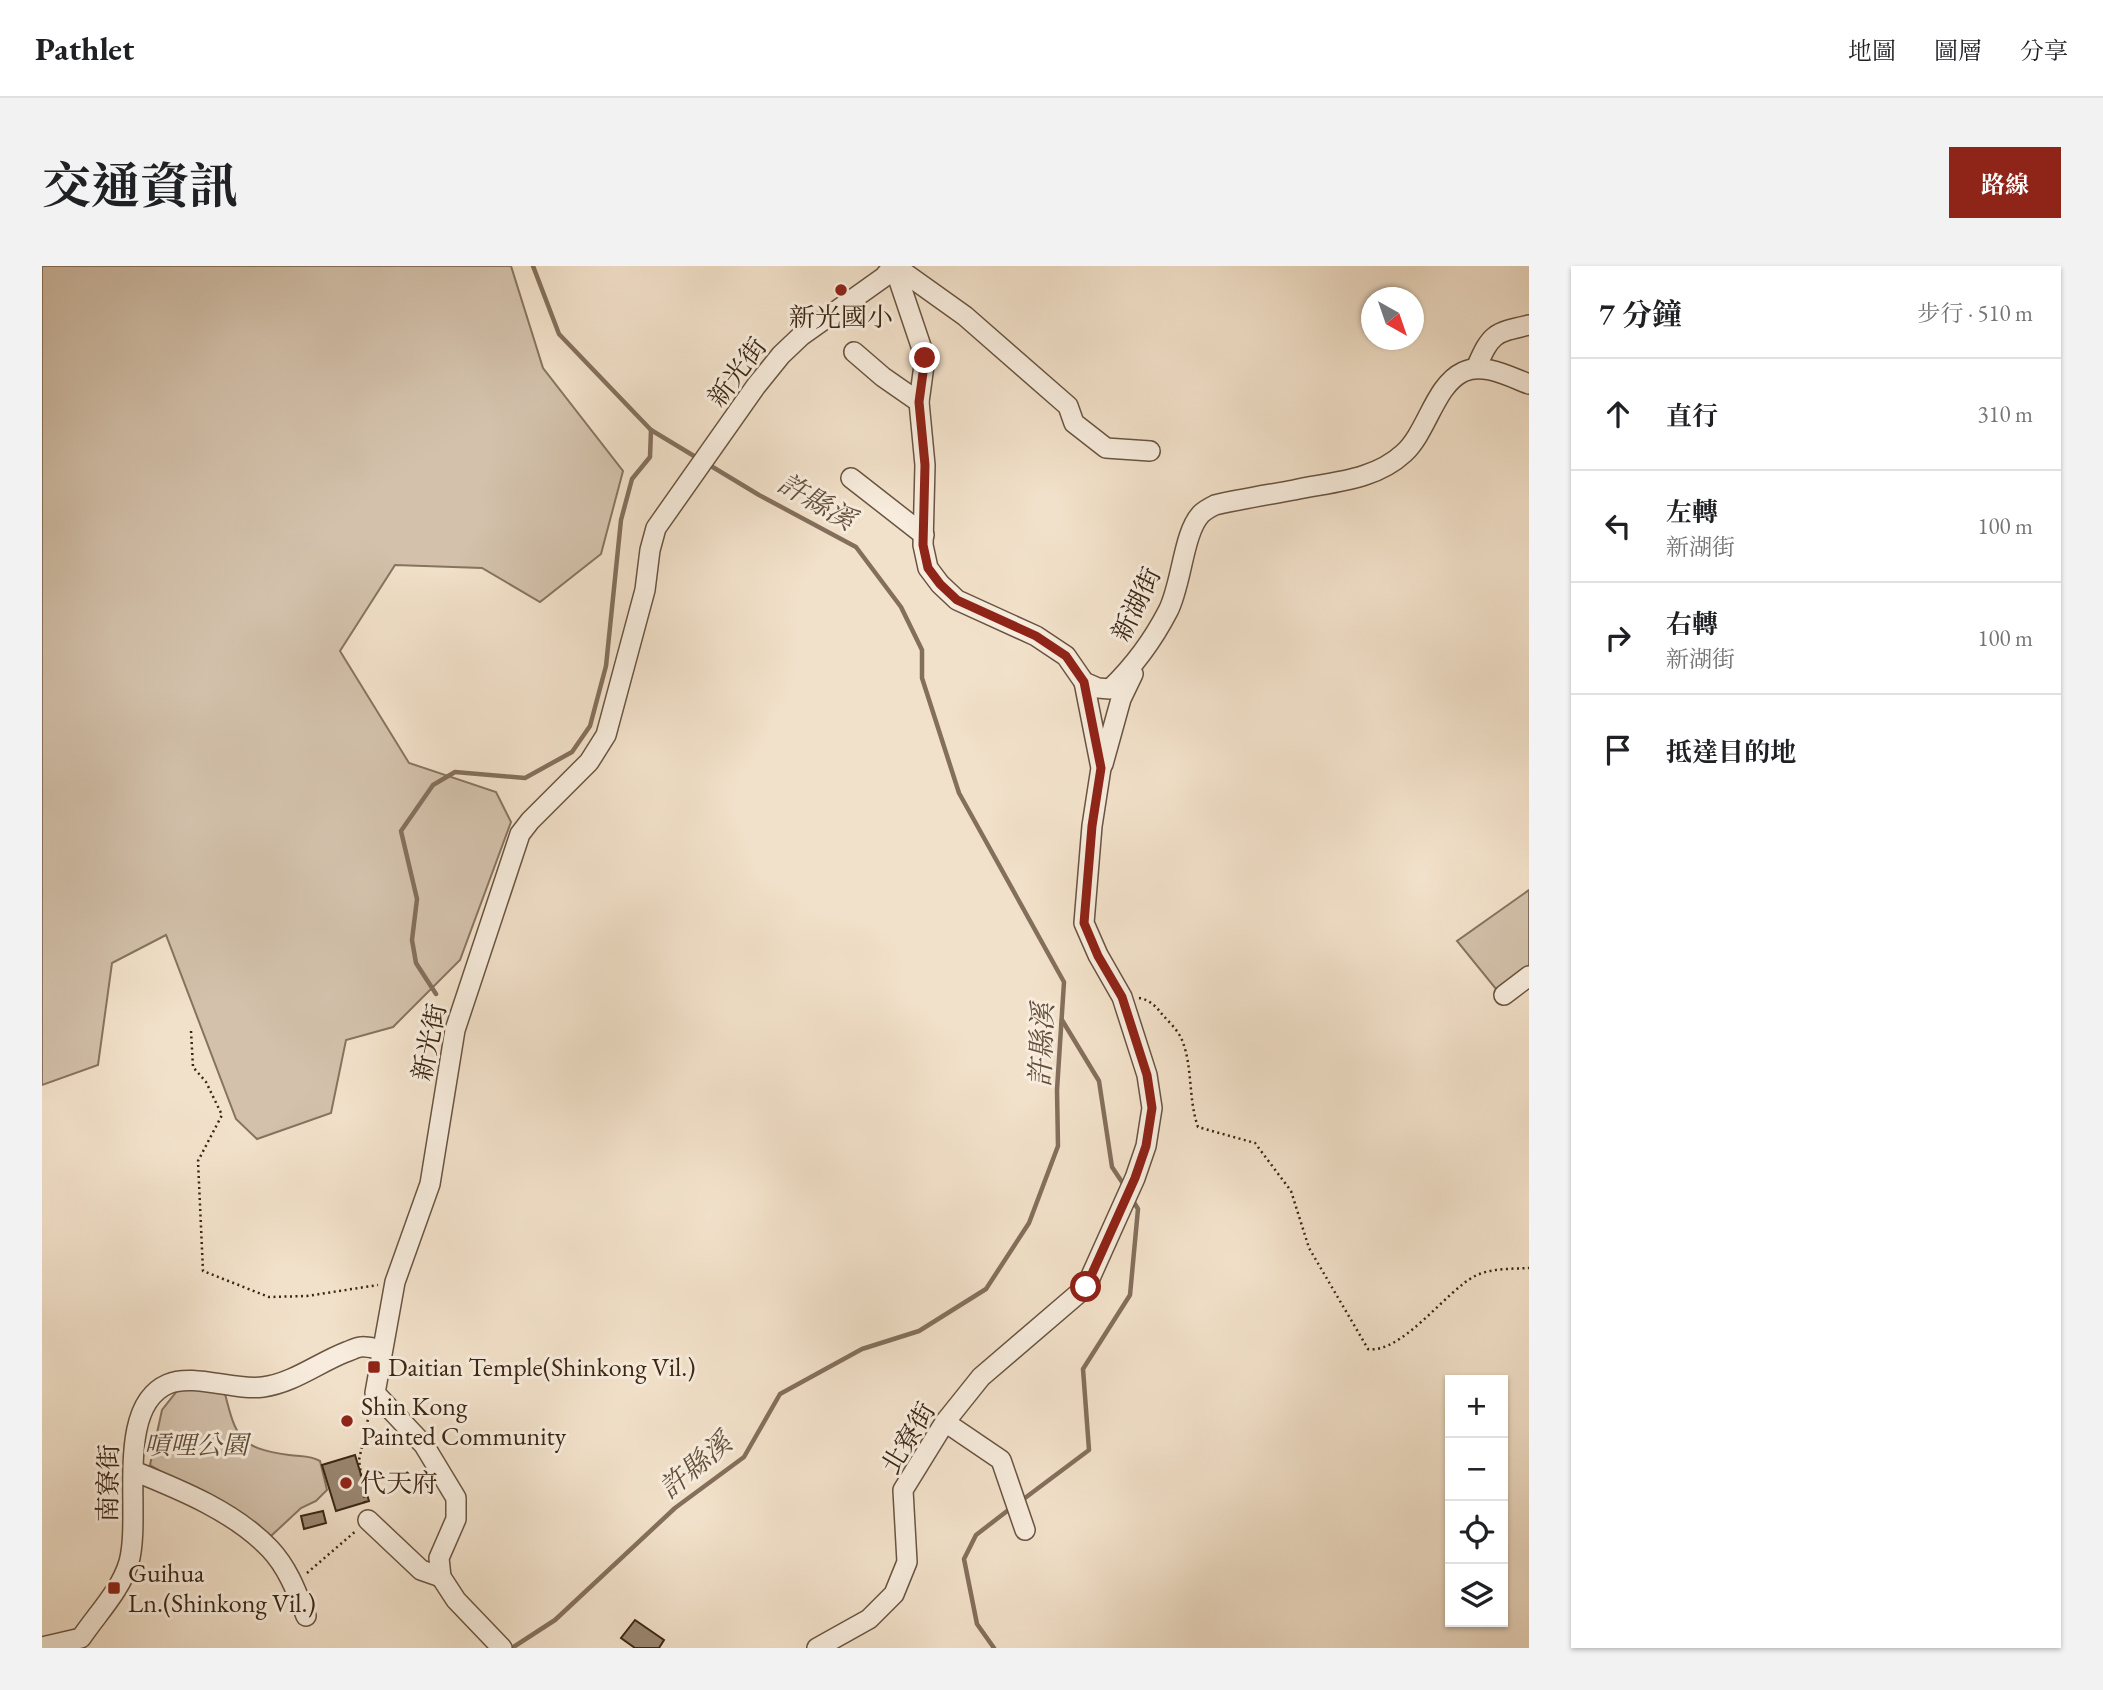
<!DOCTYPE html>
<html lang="zh-TW">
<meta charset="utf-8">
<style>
body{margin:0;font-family:"EB Garamond","Noto Serif TC",serif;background:#f2f2f2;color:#202124}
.controls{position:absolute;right:21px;bottom:21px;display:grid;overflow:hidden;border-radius:0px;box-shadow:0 2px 5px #0004}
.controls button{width:63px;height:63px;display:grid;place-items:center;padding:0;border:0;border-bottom:2px solid #e0e0e0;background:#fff;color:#202124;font:35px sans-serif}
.compass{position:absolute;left:1319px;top:21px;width:63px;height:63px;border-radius:50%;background:#fff;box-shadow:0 2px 5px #0004;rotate:140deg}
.stop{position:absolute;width:21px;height:21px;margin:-16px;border:5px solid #8f2418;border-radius:50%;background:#fff}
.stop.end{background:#8f2418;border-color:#fff;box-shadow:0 2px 7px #0008}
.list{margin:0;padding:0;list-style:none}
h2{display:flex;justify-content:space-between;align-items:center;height:91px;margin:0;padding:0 28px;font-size:30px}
h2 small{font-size:23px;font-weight:400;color:#757577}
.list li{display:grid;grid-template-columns:46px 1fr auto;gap:21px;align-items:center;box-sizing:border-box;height:112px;padding:0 28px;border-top:2px solid #e0e0e0}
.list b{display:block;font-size:26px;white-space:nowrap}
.list p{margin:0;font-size:23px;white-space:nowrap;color:#757577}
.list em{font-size:23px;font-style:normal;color:#757577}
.icon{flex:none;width:38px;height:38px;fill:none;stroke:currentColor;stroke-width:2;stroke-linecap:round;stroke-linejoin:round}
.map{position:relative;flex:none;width:1487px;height:1382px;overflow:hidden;border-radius:0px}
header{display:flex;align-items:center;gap:42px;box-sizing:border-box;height:98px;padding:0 35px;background:#fff;border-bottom:2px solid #e0e0e0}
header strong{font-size:33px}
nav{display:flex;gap:38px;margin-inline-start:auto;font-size:24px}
.intro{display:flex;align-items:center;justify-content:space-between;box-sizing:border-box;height:168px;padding:0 42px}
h1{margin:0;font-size:49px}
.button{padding:18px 32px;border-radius:0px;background:#8f2418;color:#fff;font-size:24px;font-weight:700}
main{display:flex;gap:42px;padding:0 42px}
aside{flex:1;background:#fff;border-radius:0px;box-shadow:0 2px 5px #0004}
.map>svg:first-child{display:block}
.green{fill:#d3c1ab;stroke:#87735f;stroke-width:2}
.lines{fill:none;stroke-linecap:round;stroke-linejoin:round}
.stream{stroke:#846f5c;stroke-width:4.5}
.building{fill:#9a8772;stroke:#3b2513;stroke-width:2}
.minor-casing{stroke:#695441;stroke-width:22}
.path{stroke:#3b2513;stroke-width:2.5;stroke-dasharray:2 3.5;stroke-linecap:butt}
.minor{stroke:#f7ecdd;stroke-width:19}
.route{stroke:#8f2418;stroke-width:9}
.poi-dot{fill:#8f2418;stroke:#f7ecdd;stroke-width:2.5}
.labels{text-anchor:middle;stroke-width:6;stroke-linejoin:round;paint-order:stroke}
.poi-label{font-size:26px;fill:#3b2513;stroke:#f7ecdd;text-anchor:start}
.street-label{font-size:26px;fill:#3b2513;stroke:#f7ecdd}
.park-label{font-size:26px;font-style:italic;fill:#614c39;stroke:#f7ecdd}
.water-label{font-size:28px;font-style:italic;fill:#65503d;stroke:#f7ecdd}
</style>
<header>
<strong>Pathlet</strong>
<nav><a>地圖</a><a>圖層</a><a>分享</a></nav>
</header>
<div class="intro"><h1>交通資訊</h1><a class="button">路線</a></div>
<main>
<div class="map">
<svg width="1487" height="1382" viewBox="0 0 1487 1382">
<rect width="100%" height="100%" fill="#f2e1ca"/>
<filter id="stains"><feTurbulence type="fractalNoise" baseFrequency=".00286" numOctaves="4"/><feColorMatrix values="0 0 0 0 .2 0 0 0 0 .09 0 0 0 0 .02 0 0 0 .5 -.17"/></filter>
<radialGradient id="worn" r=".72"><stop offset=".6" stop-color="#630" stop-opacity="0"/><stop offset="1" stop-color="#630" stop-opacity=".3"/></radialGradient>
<g class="green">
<path d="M0,0H469L501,102L581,205L559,288L498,336L440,302L353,299L298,385L367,497L454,526L469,556L418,694L351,761L304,774L289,847L215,873L194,853L124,669L70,697L56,799L0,819Z"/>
<path d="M1487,624V707L1458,728L1415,675Z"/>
<path d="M160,1119L182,1124C194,1171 196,1182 247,1189C260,1191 267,1189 278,1195L285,1224L274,1235L259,1242L229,1270L108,1199L120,1144L135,1125Z"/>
</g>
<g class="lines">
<g class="stream">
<path d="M491,0L517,68L609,164L657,193"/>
<path d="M394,728L374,697L370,674L375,633L359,565L391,519L413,506L483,512L530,486L548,460L564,400L579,254L590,213L608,191L609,164"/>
<path d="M1020,754L1057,815L1070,901L1082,919"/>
<path d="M979,1235L1047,1184L1041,1103L1088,1029L1096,943L1090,933"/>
<path d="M470,1382L513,1354L633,1242L702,1191L738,1128L820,1083L877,1065L944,1023L987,957L1016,880L1015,824L1022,716L917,527L880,412V384L859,341L814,281L717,229L664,197"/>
<path d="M952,1382L935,1358L922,1293L934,1269L969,1242"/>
</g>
</g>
<g class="building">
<path d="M313,1189L327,1235L294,1245L280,1199Z"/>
<path d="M281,1245L284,1257L262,1263L259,1250Z"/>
<path d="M593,1354L622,1374L617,1382H593L579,1372Z"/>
</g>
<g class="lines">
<g class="minor-casing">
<g id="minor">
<path d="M852,0L883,92L877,136L883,199L881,279L886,302L898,318L915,334L994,370L1024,390L1042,416L1056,422L1068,423C1093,399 1110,376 1126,345C1140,318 1141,267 1159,248C1163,244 1169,241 1173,239C1199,233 1225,229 1252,224C1289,216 1332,215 1362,187C1385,166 1393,119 1421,106C1441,96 1468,111 1487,118"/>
<path d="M853,0L923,50L1026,140L1032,157L1064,182L1108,185"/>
<path d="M812,86L841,111L877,136"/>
<path d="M1434,102C1449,68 1451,67 1487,59"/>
<path d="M809,212L882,269"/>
<path d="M1061,498L1079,433L1091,408"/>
<path d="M1462,729L1487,710"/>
<path d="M903,1156L959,1194L983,1264"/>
<path d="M92,1205C139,1224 193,1246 228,1283C246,1302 255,1327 264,1350"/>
<path d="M326,1254L379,1304L399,1311"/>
<path d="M0,1381L39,1372C55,1348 79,1324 87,1296C100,1248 72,1141 126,1118C151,1107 192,1125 221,1121C251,1117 276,1097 304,1086C308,1085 314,1081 319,1081C325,1080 333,1083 340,1084"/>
<path d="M460,1382L414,1334L399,1311L397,1292L414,1253V1232L382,1179L333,1127L353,1016L388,918L413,764L478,568L488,555L547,496L564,469L603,324L608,284L614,262L714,120L739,89L759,70L842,11L851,0"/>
<path d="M775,1382L827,1353L852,1328L865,1296L861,1224L903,1156L939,1111L1044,1021L1093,912L1104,880L1110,842L1105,809L1080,731L1056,689L1042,657L1050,560L1059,502L1042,416"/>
</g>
</g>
<g class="path">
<path d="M1097,732C1106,733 1114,740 1119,747C1126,755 1136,764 1140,774C1151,801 1146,833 1156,861L1213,877L1249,925L1267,982L1326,1083C1360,1088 1404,1025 1433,1010C1449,1002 1469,1003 1487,1002"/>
<path d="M149,765L151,801L164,816L180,849L156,895L161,1005L227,1031L265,1030L336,1019"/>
<path d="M323,1237L317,1194L328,1144"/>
<path d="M265,1307L315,1264"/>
</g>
<use href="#minor" class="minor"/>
</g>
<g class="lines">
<path class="route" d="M883,92L877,136L883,199L881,279L886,302L898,318L915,334L994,370L1024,390L1042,416L1059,502L1050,560L1042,657L1056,690L1080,731L1105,809L1110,842L1104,880L1093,912L1044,1021"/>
</g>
<g class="poi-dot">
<circle cx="799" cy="24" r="7"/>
<rect x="325" y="1094" width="14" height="14" rx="3.5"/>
<circle cx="305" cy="1155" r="7"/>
<circle cx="304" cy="1217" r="7"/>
<rect x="65" y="1315" width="14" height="14" rx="3.5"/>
</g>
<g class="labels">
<g class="poi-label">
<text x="799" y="60" text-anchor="middle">新光國小</text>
<text x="346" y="1110">Daitian Temple(Shinkong Vil.)</text>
<text x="319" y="1149">Shin Kong<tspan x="319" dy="30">Painted Community</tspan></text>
<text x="318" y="1226">代天府</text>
<text x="86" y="1316">Guihua<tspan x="86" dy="30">Ln.(Shinkong Vil.)</tspan></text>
</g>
<g class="street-label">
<text transform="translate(695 106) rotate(-53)" y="9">新光街</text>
<text transform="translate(1094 338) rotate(-64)" y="9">新湖街</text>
<text transform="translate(387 776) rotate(-78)" y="9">新光街</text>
<text transform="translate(866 1172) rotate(-59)" y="9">北寮街</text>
<text transform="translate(66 1217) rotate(-89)" y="9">南寮街</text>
</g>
<g class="park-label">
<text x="154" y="1188">嗊哩公園</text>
</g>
<g class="water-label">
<text transform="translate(775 235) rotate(30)" y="10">許縣溪</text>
<text transform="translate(999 779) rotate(-88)" y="10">許縣溪</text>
<text transform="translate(653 1199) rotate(-40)" y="10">許縣溪</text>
</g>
</g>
<rect width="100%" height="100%" filter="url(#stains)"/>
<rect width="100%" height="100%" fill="url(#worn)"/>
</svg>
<div class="controls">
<button>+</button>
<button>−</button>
<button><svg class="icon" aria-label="locate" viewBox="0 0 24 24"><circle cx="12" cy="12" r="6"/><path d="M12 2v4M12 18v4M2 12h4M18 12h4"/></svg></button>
<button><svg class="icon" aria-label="layers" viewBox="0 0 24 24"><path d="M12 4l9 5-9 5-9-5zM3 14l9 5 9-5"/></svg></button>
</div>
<svg class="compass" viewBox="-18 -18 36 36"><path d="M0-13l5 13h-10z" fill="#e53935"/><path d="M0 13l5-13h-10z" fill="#757577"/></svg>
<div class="stop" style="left:1044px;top:1021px"></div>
<div class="stop end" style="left:883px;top:92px"></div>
</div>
<aside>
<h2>7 分鐘<small>步行 · 510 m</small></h2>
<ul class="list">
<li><svg class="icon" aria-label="ahead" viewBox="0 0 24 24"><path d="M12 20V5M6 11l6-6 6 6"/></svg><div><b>直行</b></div><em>310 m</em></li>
<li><svg class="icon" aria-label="left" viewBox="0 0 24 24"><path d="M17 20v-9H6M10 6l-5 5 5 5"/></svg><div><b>左轉</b><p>新湖街</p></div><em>100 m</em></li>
<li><svg class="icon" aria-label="right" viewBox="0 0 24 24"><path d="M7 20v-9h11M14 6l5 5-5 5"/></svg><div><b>右轉</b><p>新湖街</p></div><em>100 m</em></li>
<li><svg class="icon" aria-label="arrive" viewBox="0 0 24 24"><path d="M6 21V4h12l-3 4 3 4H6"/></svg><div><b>抵達目的地</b></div></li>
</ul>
</aside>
</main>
